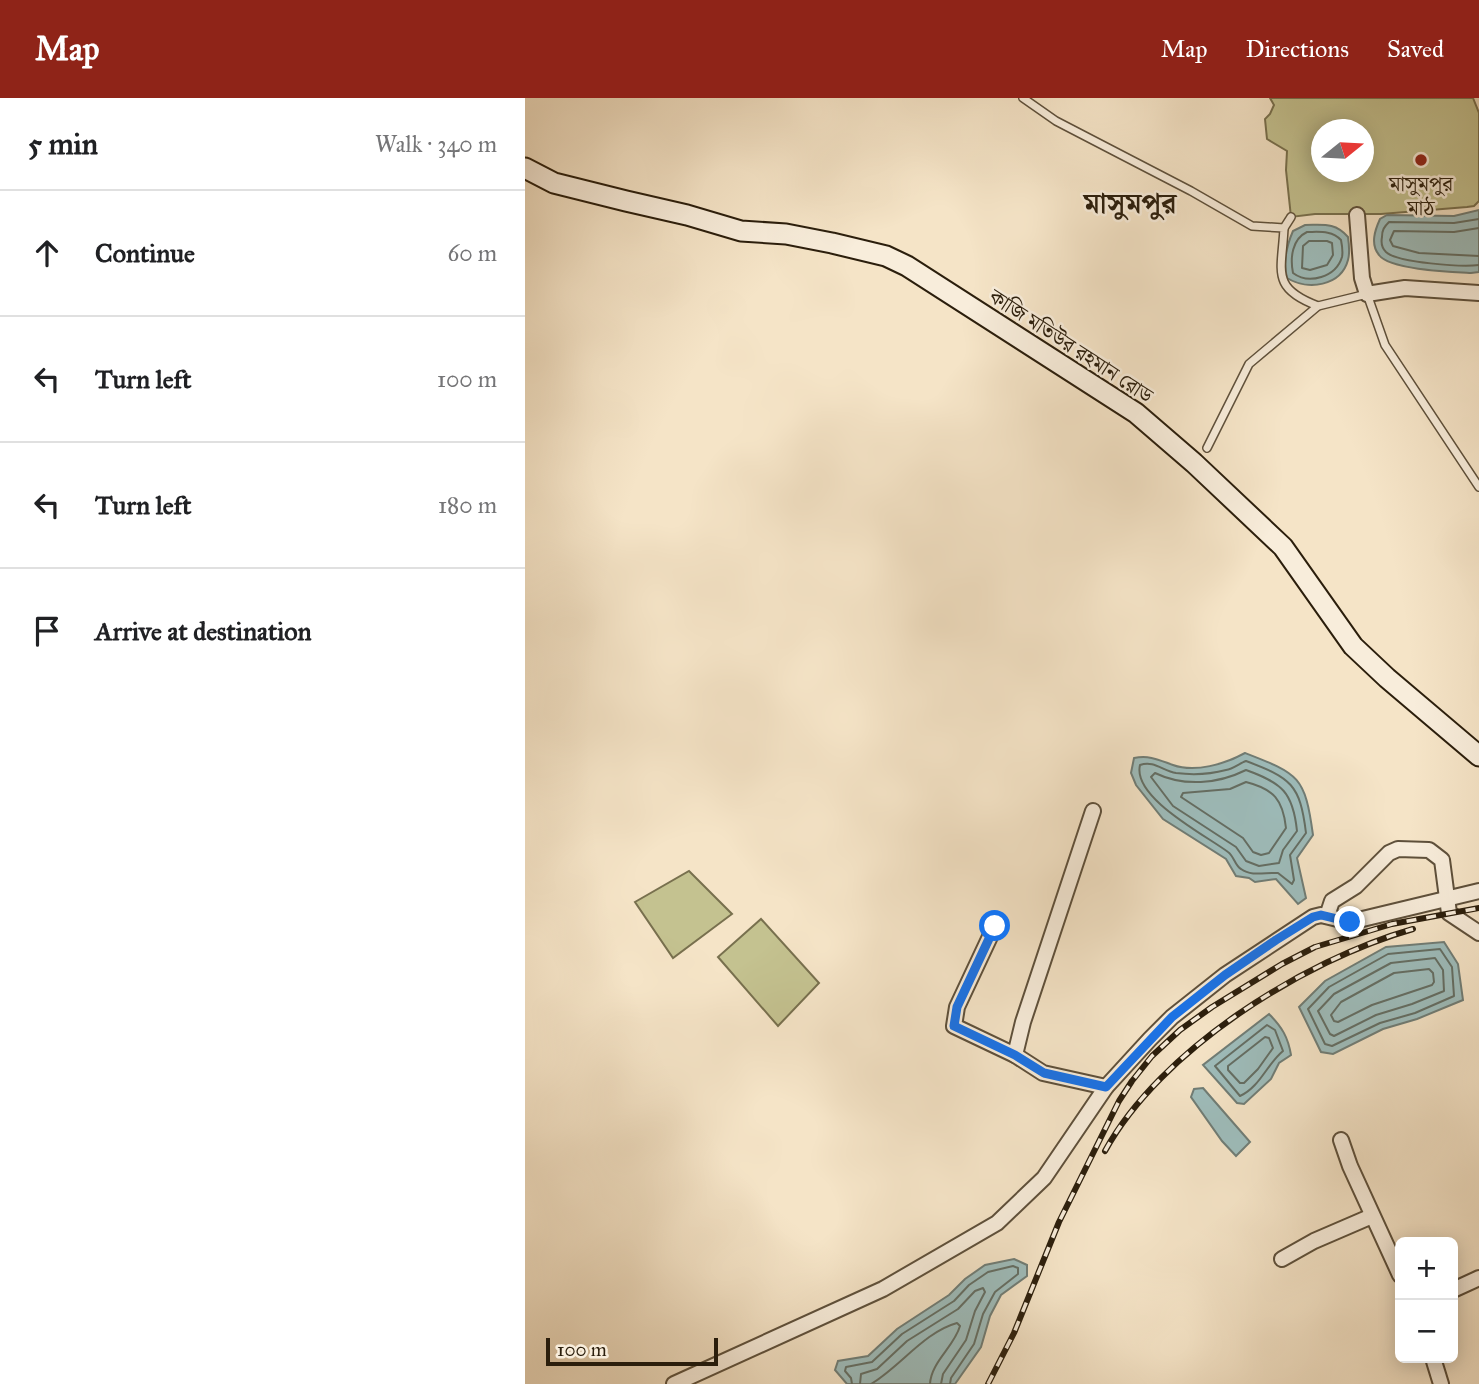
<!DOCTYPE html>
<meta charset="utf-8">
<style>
body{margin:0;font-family:"IM FELL Great Primer","Noto Serif Bengali",serif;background:#f6f6f6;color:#202124}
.controls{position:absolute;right:21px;bottom:21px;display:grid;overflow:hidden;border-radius:10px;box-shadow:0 4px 18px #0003}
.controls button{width:63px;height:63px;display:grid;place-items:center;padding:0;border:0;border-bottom:2px solid #e0e0e0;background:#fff;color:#202124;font:35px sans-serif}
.compass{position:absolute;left:786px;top:21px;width:63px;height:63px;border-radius:50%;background:#fff;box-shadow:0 4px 18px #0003;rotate:72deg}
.scale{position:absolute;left:21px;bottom:18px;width:172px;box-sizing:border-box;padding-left:7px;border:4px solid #2b1e0c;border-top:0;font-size:19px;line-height:24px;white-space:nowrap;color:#2b1e0c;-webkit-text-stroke:5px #f8eddb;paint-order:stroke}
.stop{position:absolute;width:21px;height:21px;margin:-16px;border:5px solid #1a73e8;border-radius:50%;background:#fff}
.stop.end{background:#1a73e8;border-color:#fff;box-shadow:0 2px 7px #0008}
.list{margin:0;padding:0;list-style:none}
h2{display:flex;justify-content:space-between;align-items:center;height:91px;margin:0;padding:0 28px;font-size:30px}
h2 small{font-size:23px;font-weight:400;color:#757577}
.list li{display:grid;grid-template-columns:46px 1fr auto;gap:21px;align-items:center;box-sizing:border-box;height:126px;padding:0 28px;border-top:2px solid #e0e0e0}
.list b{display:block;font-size:26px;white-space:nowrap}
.list em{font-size:23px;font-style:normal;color:#757577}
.icon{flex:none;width:38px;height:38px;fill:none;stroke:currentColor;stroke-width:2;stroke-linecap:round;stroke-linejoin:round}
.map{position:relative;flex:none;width:954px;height:1286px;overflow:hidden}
header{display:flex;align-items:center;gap:42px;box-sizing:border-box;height:98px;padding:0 35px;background:#8f2418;color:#fff}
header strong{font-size:33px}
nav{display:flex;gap:38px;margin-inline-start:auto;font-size:24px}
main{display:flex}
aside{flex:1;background:#fff}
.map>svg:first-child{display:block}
.green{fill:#c4c290;stroke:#78704e;stroke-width:2;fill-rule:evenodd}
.water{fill:#9ebdbc;stroke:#707d76;stroke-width:2}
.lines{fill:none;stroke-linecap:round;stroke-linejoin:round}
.shore{stroke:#646e64;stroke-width:2}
.service-casing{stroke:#5e503b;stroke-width:10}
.minor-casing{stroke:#5e503b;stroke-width:18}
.secondary-casing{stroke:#2b1e0c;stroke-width:23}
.service{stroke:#f8eddb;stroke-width:7}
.minor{stroke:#f8eddb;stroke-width:14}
.secondary{stroke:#f8eddb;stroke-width:19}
.rail-casing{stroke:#2b1e0c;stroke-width:6}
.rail{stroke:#f8eddb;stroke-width:3.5;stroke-dasharray:10;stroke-linecap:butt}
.route{stroke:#1a73e8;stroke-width:9}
.poi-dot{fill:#8f2418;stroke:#f8eddb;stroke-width:2.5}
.labels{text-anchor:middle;stroke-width:5;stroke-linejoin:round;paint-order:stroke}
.poi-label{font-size:21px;fill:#2b1e0c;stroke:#f8eddb}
.street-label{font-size:21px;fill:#2b1e0c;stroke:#f8eddb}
.district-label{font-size:28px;font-weight:bold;fill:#2b1e0c;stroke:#f8eddb}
</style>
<header>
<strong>Map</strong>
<nav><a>Map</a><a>Directions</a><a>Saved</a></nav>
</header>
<main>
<aside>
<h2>5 min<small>Walk · 340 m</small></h2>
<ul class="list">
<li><svg class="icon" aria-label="ahead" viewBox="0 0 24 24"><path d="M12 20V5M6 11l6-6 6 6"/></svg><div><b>Continue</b></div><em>60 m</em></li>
<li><svg class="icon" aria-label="left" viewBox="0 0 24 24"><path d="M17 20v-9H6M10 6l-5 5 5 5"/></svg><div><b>Turn left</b></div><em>100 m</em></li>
<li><svg class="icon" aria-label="left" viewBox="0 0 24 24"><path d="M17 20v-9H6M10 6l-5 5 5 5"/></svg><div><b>Turn left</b></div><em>180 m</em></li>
<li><svg class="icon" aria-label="arrive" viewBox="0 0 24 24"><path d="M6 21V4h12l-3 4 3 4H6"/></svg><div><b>Arrive at destination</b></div></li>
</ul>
</aside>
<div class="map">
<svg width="954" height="1286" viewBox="0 0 954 1286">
<rect width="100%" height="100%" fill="#f5e4c7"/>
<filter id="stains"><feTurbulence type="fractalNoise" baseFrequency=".00286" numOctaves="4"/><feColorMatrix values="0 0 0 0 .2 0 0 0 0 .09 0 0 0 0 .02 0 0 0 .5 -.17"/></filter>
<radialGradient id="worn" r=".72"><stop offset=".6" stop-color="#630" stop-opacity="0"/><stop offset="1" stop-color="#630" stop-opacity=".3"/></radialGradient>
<g class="green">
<path d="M745,0H948L954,15V103L949,108L942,109L856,116H790L766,119L761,72L762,53L742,41L740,21L745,16L749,7ZM796,32H838V74H796Z"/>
<path d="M164,773L207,816L148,860L110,804Z"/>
<path d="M236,821L294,885L253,928L193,859Z"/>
</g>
<g class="water">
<path d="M954,112V174L946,175C927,174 865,172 854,157C845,146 850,132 855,121L862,117L929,118Z"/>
<path d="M780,127C798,127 810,124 823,139C824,146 825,155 823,162C816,188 783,193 762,180C758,164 761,149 768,133Z"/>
<path d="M720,655C774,676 780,678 788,737L772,760L781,800L773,806L751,781L730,784L724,780L711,778L701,761L638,721L611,687L606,675L609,660C625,657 634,662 648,667C670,675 700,666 720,655Z"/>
<path d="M919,844L933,866L938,902L892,921L858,931L808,956L796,954L774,909L800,883L861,849Z"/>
<path d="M744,916C757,929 763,939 766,957L754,965L746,981L719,1006L712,1005L678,967Z"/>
<path d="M678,990L725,1044L711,1058L697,1043L666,999L669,991Z"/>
<path d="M489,1161L502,1167V1178L476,1197L465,1218L456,1249L430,1286H322L310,1272L313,1263L343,1258L372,1231L424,1197L440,1181L460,1167Z"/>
</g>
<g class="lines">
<g class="shore">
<path d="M954,121L929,125L864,124C859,129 857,132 857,139C856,144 857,150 861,154C873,165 937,169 954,167"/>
<path d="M954,130L929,134L869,133L865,142L868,148L894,155L954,158"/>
<path d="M782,134C794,134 807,132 816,142C817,147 818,154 817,159C811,179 784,187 768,175C765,160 767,141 782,134Z"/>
<path d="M784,143H802L807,145L808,157L802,167L785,172L777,170L778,148Z"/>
<path d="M721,663C766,680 775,686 781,735L765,757L769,782L767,786L753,775C741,774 727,779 716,771C710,768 709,758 703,754C682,738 607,700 615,667C629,662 638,673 651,675C667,677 686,676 701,672C708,671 715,665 721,663Z"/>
<path d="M721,672C757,685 768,694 772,733L758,752L754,765L734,768L721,763L711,749L648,708L626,679L630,675C659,689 693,686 721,672Z"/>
<path d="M721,684C749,691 758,702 761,730L744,755L736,757L728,754L718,740L656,699L658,695L705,691Z"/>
<path d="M915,851L927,869L929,898L890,915L855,925L807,948L800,946L783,911L804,889L863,856Z"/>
<path d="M910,860L918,872L919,893L887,906L851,917L809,938L805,936L793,913L809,896L866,865Z"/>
<path d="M904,871L908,875L909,884L907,887L847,907L813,924L809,923L806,917L816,904L869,875Z"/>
<path d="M742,927L750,932L758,953C742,966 735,989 715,998L690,968Z"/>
<path d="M740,939L744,940L748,950L733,971L719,985H715L703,972V968Z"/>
<path d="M327,1286L326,1280L320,1273L321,1269L347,1264L377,1236L429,1203L444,1187L463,1174L488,1168L493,1170V1176L470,1194L458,1216L449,1246L426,1280L425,1286"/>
<path d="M335,1286L336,1276L352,1271L382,1243L433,1211L450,1193L458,1190L460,1194L450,1213L441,1242L418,1276L416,1286"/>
<path d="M346,1286C375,1269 399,1234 432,1225L435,1228C429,1249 406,1264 405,1286"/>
</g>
<g class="service-casing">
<g id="service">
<path d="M498,0L531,23L666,93L727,128L759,130C757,173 745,190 793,208"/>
<path d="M759,130L766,119"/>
<path d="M682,350L724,266L793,208L842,196L860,247L954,389"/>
</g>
</g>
<g class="minor-casing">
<g id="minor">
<path d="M832,117L837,180L842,196L880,190L954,195"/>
<path d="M568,713L498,924L490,957L518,975L581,989"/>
<path d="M802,818L807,803L831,788L864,755L873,751L904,752L917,762L924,815L954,835"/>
<path d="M470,828L432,909L429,928L490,957"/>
<path d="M816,1042L825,1068L875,1177"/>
<path d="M757,1161L789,1143L847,1118"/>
<path d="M928,1192L954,1180"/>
<path d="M908,1260L916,1286"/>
<path d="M149,1286L358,1191L472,1125L519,1080L581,989L625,941L647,919L700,877L788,819L796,817L825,824L954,793"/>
</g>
</g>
<g class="secondary-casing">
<path id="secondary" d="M0,70L29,85L101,103L162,117L216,133L261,136L307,145L361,158L382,168L611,315L669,365L758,449L828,548L862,580L954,658"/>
</g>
<use href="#service" class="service"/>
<use href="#minor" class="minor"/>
<use href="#secondary" class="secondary"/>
<g class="rail-casing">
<g id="rail">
<path d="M580,1053C635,952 779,862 888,831"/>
<path d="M463,1286L489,1235L534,1124L594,1003L607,983L627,958L655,932L687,909L757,866L790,849L867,826L954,810"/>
</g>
</g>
<use href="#rail" class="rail"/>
</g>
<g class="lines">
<path class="route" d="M470,828L432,909L429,928L490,957L519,975L581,989L647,919L700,877L751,842L788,819L796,817L825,824"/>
</g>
<circle class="poi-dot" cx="896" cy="62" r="7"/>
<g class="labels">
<g class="poi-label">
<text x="896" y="93">মাসুমপুর<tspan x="896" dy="24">মাঠ</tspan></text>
</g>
<g class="street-label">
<text transform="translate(546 248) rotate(33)" y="7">কাজি মতিউর রহমান রোড</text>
</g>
<g class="district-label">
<text x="605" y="115">মাসুমপুর</text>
</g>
</g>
<rect width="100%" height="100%" filter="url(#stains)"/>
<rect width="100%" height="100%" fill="url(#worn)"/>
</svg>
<div class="controls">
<button>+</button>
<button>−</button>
</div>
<svg class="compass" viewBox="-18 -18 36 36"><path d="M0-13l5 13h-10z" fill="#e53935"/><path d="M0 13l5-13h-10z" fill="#757577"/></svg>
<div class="scale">100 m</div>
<div class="stop" style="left:470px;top:828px"></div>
<div class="stop end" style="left:825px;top:824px"></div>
</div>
</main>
